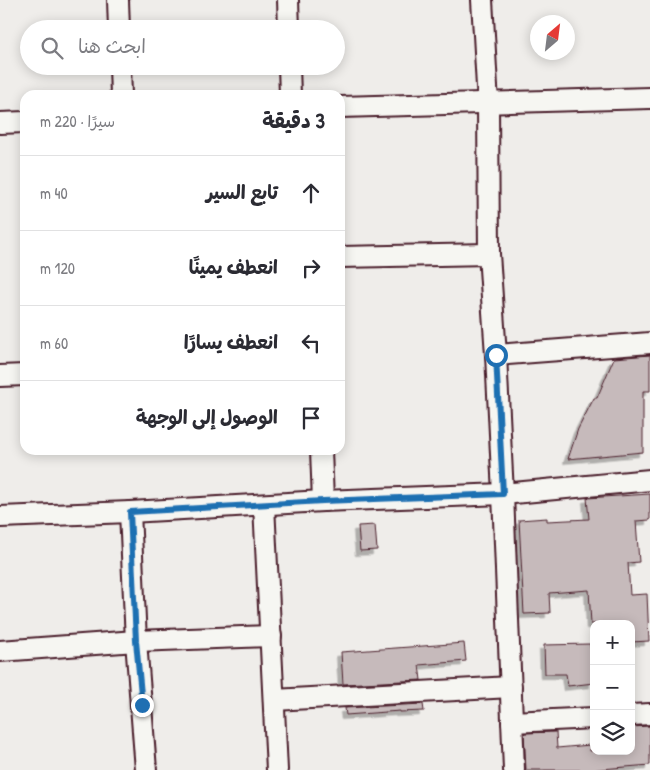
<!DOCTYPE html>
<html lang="ar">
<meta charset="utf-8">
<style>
body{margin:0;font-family:"Patrick Hand","Playpen Sans Arabic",sans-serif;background:#f7f7f7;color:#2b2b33;direction:rtl}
.controls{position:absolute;right:15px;bottom:15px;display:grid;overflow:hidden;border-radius:10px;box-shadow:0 2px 12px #0003}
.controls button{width:45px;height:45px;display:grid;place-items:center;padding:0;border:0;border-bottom:1px solid #e1e1e2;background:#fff;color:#2b2b33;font:25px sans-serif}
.compass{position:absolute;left:530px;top:15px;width:45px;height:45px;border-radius:50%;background:#fff;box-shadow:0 2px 12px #0003;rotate:28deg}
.stop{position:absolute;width:15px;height:15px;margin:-11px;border:4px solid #1f6fb2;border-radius:50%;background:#fff}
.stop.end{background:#1f6fb2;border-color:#fff;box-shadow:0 1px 5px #0008}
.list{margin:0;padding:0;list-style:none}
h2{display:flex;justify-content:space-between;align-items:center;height:65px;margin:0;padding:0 20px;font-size:21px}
h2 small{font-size:16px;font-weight:400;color:#7c7c81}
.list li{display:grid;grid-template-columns:32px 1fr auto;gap:15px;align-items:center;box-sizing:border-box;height:75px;padding:0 20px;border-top:1px solid #e1e1e2}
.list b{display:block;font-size:19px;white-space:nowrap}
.list em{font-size:16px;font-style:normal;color:#7c7c81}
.icon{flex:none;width:28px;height:28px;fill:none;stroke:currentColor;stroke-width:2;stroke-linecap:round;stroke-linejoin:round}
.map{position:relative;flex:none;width:650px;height:770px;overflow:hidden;direction:ltr}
.search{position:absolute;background:#fff;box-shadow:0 2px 12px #0003;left:20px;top:20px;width:325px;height:55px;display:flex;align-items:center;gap:12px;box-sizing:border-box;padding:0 18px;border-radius:28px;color:#7c7c81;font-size:19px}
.panel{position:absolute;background:#fff;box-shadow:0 2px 12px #0003;left:20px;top:90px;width:325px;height:365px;border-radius:15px;direction:rtl}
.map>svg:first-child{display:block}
.building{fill:#c6babb;stroke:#4a1f2b;filter:url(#shadow)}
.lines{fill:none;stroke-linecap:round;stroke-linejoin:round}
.street-casing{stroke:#4a1f2b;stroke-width:24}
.street{stroke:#f6f6f2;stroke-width:20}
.route{stroke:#1f6fb2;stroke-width:6}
</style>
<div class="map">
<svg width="650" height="770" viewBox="0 0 650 770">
<defs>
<filter id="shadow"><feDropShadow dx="-4.5" dy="4.5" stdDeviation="0" flood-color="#0004"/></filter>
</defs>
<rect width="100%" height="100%" fill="#efedea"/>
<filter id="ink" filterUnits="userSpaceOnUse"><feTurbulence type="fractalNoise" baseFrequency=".02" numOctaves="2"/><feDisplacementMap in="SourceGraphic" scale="10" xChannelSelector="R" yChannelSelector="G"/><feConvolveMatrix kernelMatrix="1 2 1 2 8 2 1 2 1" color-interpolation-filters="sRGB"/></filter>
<g filter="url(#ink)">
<g class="building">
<path d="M650,355V391H643V452L568,459L578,429L594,398H597L614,358Z"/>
<path d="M650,494V520L636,521L639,562L628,563L630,595L647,594L649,641L631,642V624H591L589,590L549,593L550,613L524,614L519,520L547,518V521L589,519L587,498Z"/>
<path d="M375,525L377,550L360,551L358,526Z"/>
<path d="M464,643L466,661L419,665L421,680L343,684L341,652Z"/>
<path d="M590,644L594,683L568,686L566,674H545L544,645Z"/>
<path d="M423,704L424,711L400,712V711L346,715L345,708Z"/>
<path d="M650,726V765L589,770H526L524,733L556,732L557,748L590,745V751H631V727Z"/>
</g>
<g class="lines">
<g class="street-casing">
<g id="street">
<path d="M118,0L119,29"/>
<path d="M288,0L289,29"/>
<path d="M482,0L488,104L489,254L496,355L503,494L514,770"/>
<path d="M120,66L121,95"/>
<path d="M289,66L290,95"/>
<path d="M340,107L650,98"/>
<path d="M0,123L25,122"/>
<path d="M340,257L489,254"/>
<path d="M496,355L650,343"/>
<path d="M0,376L25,375"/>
<path d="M321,450L323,501"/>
<path d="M264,505L277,770"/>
<path d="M130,512L136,641L146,770"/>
<path d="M0,517L130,512L323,501L503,494L650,480"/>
<path d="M0,651L136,641L271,636"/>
<path d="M274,700L511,687"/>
<path d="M631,715L650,714"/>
<path d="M512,722L594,718"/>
</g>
</g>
<use href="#street" class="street"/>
</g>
</g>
<g class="lines" filter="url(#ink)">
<path class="route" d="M142,705L136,641L130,512L323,501L503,494L496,355"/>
</g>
</svg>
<div class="controls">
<button>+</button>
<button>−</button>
<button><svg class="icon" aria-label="layers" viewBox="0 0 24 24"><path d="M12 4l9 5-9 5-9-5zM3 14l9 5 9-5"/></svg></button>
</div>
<svg class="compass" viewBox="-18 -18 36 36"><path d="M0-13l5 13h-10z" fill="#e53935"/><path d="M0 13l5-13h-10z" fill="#7c7c81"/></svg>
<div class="stop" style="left:496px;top:355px"></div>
<div class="stop end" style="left:142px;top:705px"></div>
<div class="search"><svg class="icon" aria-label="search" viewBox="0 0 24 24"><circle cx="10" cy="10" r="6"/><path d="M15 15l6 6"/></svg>ابحث هنا</div>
<section class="panel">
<h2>3 دقيقة<small>سيرًا · 220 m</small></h2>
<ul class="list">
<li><svg class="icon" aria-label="ahead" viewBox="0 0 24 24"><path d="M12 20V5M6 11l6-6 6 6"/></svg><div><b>تابع السير</b></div><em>40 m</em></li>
<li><svg class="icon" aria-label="right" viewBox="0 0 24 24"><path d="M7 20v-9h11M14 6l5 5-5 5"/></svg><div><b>انعطف يمينًا</b></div><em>120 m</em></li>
<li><svg class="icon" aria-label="left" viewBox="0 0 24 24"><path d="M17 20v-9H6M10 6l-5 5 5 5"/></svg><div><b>انعطف يسارًا</b></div><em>60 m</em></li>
<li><svg class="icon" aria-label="arrive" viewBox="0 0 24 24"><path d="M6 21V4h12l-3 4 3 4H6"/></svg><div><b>الوصول إلى الوجهة</b></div></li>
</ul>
</section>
</div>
